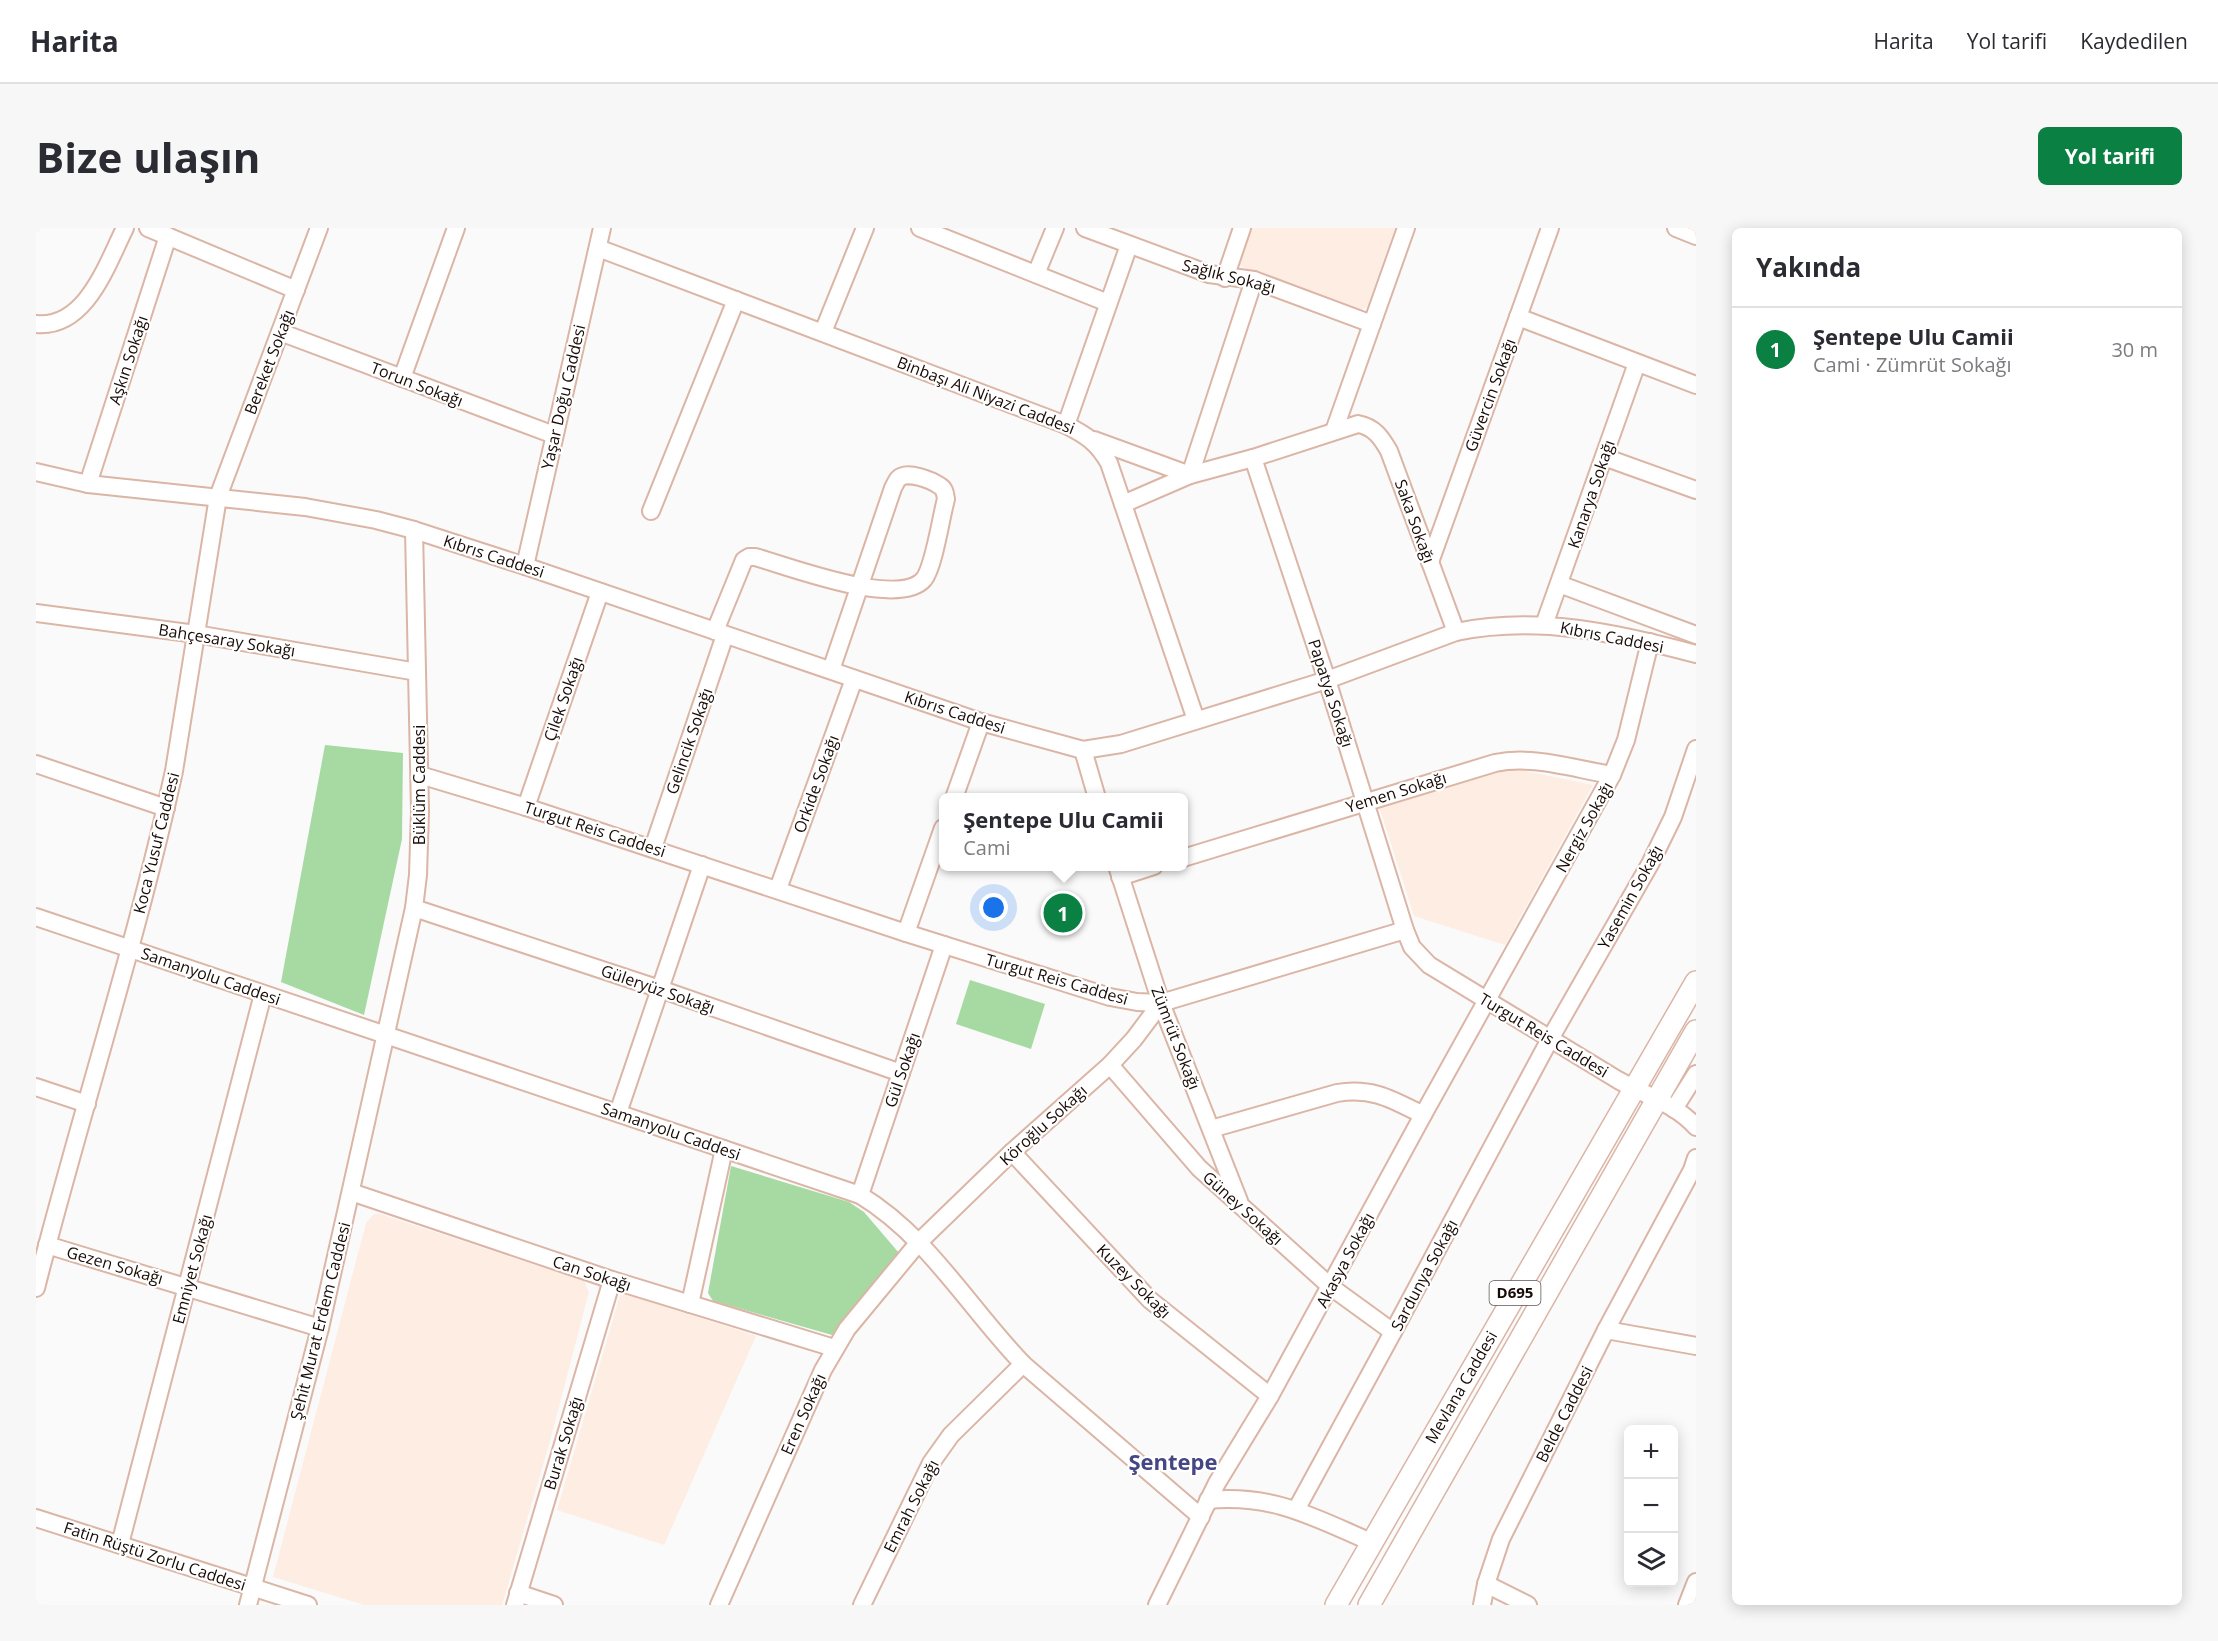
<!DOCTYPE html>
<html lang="tr">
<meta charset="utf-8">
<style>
body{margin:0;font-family:"Open Sans",sans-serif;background:#f7f7f7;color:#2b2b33}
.controls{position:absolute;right:18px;bottom:18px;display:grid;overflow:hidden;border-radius:9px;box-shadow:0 3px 15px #0003}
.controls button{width:54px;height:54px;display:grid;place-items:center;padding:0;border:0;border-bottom:2px solid #e1e1e2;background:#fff;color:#2b2b33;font:30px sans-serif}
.you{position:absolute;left:958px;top:680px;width:21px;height:21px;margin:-15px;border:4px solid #fff;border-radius:50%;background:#1a73e8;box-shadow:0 0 0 9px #1a73e833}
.badge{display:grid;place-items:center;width:39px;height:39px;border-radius:50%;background:#0b8043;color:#fff;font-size:20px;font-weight:700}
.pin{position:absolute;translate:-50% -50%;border:3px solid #fff;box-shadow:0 2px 6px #0006}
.popup{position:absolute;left:903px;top:565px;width:249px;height:78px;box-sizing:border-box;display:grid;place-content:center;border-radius:9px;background:#fff;filter:drop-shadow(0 2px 4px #0005);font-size:20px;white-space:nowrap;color:#7c7c81}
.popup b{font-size:22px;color:#2b2b33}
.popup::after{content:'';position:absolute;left:50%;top:100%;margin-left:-12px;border:12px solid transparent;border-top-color:#fff}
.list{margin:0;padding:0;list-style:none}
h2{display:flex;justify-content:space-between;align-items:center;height:78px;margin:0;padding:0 24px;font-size:26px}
h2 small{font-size:20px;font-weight:400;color:#7c7c81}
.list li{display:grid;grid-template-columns:39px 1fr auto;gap:18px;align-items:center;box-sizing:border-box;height:84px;padding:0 24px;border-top:2px solid #e1e1e2}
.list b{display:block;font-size:22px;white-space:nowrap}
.list p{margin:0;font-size:20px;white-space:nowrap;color:#7c7c81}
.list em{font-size:20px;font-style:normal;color:#7c7c81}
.icon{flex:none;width:33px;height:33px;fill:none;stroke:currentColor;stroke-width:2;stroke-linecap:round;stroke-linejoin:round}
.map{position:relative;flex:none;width:1660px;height:1377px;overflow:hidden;border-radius:9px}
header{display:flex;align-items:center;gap:36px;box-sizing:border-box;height:84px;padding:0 30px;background:#fff;border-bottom:2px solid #e1e1e2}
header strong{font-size:28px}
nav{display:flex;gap:33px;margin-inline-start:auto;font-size:21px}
.intro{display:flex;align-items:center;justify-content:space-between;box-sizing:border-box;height:144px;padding:0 36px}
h1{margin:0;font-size:42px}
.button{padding:15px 27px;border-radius:9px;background:#0b8043;color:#fff;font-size:21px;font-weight:700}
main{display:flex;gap:36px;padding:0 36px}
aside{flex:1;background:#fff;border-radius:9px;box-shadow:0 3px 15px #0003}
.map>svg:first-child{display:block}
.education{fill:#feede2}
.green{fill:#a6daa2}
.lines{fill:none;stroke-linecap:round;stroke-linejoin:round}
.minor-casing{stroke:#dbb5a5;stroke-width:20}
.major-casing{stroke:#dbb5a5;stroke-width:24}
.minor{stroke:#fff;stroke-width:16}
.major{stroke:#fff;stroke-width:21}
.labels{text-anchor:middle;stroke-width:4.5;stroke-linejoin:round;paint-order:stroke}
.shield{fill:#fff;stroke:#5d5451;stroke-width:1.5}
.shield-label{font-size:15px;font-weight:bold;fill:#180b06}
.street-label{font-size:16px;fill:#180b06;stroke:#fff}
.district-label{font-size:22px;font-weight:bold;fill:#454784;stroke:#fff}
</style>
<header>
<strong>Harita</strong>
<nav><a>Harita</a><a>Yol tarifi</a><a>Kaydedilen</a></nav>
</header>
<div class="intro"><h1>Bize ulaşın</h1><a class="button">Yol tarifi</a></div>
<main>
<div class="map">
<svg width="1660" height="1377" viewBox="0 0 1660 1377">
<rect width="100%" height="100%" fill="#fafafa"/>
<g class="education">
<path d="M1213,0H1359L1331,79L1321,84L1201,37Z"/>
<path d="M1475,540L1557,557L1469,717L1378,688L1343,578Z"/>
<path d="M338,986H344L548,1053L553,1064L514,1213L466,1377H328L237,1349L330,995Z"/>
<path d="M585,1064L720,1108L628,1317L521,1282Z"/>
</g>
<g class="green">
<path d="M289,517L367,525L366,611L328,787L245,754Z"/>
<path d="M934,752L1009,776L995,821L920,796Z"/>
<path d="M695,938L813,974L828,984L863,1025L796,1107L677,1073L672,1065Z"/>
</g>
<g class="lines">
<g class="minor-casing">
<g id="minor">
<path d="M112,0L260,62"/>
<path d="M884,0L1072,75"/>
<path d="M1049,0L1173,46L1218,52L1336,96"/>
<path d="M1640,0L1660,8"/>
<path d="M562,20L1030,197C1050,207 1062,215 1073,235L1160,492"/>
<path d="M1000,46L1019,0"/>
<path d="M1189,50L1206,0"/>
<path d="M1482,89L1660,157"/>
<path d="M0,96C50,101 71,36 89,0"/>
<path d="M244,104L518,207"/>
<path d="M787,104L829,0"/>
<path d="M366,150L420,0"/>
<path d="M1030,197L1093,17"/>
<path d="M1298,203L1370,0"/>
<path d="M1058,212L1154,247L1218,52"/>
<path d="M1568,229L1660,262"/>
<path d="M1217,230L1291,452L1369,702"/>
<path d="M0,244L52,256L269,279L340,292L378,302L489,338L945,494L1047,522L1085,516L1291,452L1420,404C1502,387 1581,405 1660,426"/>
<path d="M52,256L132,8"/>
<path d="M1087,276L1154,247L1217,230L1322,196C1338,199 1345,209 1353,223L1420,404"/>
<path d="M615,283L700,72"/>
<path d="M1394,334L1514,0"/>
<path d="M489,338L566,0"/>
<path d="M1523,356L1660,407"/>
<path d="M0,385L160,406L381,444"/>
<path d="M1508,397L1601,135"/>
<path d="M679,403L708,332L713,329H719C752,338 863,381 888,351C898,338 905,289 910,271C909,266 909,261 904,258C895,252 871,242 862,251C861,252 858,258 857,260L795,442"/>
<path d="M1047,522L1061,570"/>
<path d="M0,536L130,580"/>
<path d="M384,547L490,579L870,705L1074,769L1101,774L1125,775L1369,702L1376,719L1393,737C1456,776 1519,814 1582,852C1608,867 1640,876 1660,899"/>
<path d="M918,570L945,494"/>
<path d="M490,579L564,364"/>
<path d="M617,620L689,407"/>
<path d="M1147,630L1459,535C1497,527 1538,541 1576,547"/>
<path d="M1081,638L1125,775L1203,973"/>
<path d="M1084,649L1118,638"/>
<path d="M742,661L818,451"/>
<path d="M378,680L624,761L865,845"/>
<path d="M0,689L824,967C892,1008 933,1080 987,1136L1165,1289"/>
<path d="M870,705L907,600"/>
<path d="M1074,837L1163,940L1295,1059L1357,1104"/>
<path d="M0,859L51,876"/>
<path d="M1638,881L1660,846"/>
<path d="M582,885L666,637"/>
<path d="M1175,901L1301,865C1337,859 1357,872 1387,887"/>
<path d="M976,924L1114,1072L1234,1168"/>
<path d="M315,964L576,1052L798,1120"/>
<path d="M824,967L908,717"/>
<path d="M11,1017L284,1100"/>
<path d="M0,1060C44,887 100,717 138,543L182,269L283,0"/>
<path d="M654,1076L688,921"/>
<path d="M1570,1102L1656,942L1660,930"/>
<path d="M1172,1272C1238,1266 1277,1289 1335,1314"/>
<path d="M1260,1282L1357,1104L1514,811L1614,636L1637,589L1660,521"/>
<path d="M0,1290L272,1377"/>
<path d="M84,1316L227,766"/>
<path d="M1450,1356L1492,1377"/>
<path d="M482,1365L518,1377"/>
<path d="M212,1377L284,1100L378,680L382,647L384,583L378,302"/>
<path d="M479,1377L576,1052"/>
<path d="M683,1377L787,1142L811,1101L883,1014L976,924L1074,837L1098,811L1125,775"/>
<path d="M826,1377L895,1235L915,1207L987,1136"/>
<path d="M1121,1377L1181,1255L1234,1168L1387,887L1576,547L1590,512L1614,414"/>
<path d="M1446,1377L1450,1356L1465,1311L1570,1102L1660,1118"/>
<path d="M1651,1377L1660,1354"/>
</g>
</g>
<g class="major-casing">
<g id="major">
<path d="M1300,1377L1660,754"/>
<path d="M1333,1377L1660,803"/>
</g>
</g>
<use href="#minor" class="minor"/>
<use href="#major" class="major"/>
</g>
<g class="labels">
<rect class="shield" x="1453.5" y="1053" width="51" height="24" rx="4.5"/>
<g class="shield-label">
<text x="1479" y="1070">D695</text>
</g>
<g class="street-label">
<text transform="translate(1193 48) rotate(14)" y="6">Sağlık Sokağı</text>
<text transform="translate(92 132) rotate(-72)" y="6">Aşkın Sokağı</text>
<text transform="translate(233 134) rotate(-69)" y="6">Bereket Sokağı</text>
<text transform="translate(381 156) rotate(21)" y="6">Torun Sokağı</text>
<text transform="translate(950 167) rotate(21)" y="6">Binbaşı Ali Niyazi Caddesi</text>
<text transform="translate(1454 167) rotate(-70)" y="6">Güvercin Sokağı</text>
<text transform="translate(527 169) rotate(-77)" y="6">Yaşar Doğu Caddesi</text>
<text transform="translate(1555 266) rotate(-71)" y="6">Kanarya Sokağı</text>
<text transform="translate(1379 293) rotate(70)" y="6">Saka Sokağı</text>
<text transform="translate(458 328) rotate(18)" y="6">Kıbrıs Caddesi</text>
<text transform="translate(1576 409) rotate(11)" y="6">Kıbrıs Caddesi</text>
<text transform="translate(191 412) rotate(9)" y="6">Bahçesaray Sokağı</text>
<text transform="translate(1295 465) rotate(72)" y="6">Papatya Sokağı</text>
<text transform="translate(527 471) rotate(-71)" y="6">Çilek Sokağı</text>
<text transform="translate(919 484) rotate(18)" y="6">Kıbrıs Caddesi</text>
<text transform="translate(653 513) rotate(-71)" y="6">Gelincik Sokağı</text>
<text transform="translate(780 556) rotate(-70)" y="6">Orkide Sokağı</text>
<text transform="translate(383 557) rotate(-90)" y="6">Büklüm Caddesi</text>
<text transform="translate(1360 564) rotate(-17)" y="6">Yemen Sokağı</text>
<text transform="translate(1548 599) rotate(-61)" y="6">Nergiz Sokağı</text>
<text transform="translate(559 601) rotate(18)" y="6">Turgut Reis Caddesi</text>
<text transform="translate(120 615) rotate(-76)" y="6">Koca Yusuf Caddesi</text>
<text transform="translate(1594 669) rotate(-61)" y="6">Yasemin Sokağı</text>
<text transform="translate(175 748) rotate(19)" y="6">Samanyolu Caddesi</text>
<text transform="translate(1021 751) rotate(16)" y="6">Turgut Reis Caddesi</text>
<text transform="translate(622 761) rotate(19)" y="6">Güleryüz Sokağı</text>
<text transform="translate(1508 807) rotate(31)" y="6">Turgut Reis Caddesi</text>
<text transform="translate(1140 810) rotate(69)" y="6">Zümrüt Sokağı</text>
<text transform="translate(866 842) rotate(-71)" y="6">Gül Sokağı</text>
<text transform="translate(1007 897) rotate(-42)" y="6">Köroğlu Sokağı</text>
<text transform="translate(635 903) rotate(19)" y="6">Samanyolu Caddesi</text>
<text transform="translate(1207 980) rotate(42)" y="6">Güney Sokağı</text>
<text transform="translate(1309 1032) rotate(-62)" y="6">Akasya Sokağı</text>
<text transform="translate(79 1037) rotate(16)" y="6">Gezen Sokağı</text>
<text transform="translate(156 1041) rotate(-75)" y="6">Emniyet Sokağı</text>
<text transform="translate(556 1045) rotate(18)" y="6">Can Sokağı</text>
<text transform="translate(1388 1047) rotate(-62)" y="6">Sardunya Sokağı</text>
<text transform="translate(1098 1053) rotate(45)" y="6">Kuzey Sokağı</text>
<text transform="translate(284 1093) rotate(-76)" y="6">Şehit Murat Erdem Caddesi</text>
<text transform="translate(1425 1159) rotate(-60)" y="6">Mevlana Caddesi</text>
<text transform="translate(767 1186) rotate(-66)" y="6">Eren Sokağı</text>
<text transform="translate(1528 1186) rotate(-63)" y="6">Belde Caddesi</text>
<text transform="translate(527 1215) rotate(-73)" y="6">Burak Sokağı</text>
<text transform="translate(875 1278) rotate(-63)" y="6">Emrah Sokağı</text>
<text transform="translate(119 1328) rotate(18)" y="6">Fatin Rüştü Zorlu Caddesi</text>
</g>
<g class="district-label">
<text x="1137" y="1242">Şentepe</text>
</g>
</g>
</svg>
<div class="controls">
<button>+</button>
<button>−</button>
<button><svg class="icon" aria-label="layers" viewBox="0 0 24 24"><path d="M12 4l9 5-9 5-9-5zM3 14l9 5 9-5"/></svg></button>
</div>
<div class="you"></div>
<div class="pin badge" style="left:1027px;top:685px">1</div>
<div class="popup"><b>Şentepe Ulu Camii</b>Cami</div>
</div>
<aside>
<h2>Yakında<small></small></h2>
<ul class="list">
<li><span class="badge">1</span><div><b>Şentepe Ulu Camii</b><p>Cami · Zümrüt Sokağı</p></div><em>30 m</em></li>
</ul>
</aside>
</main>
